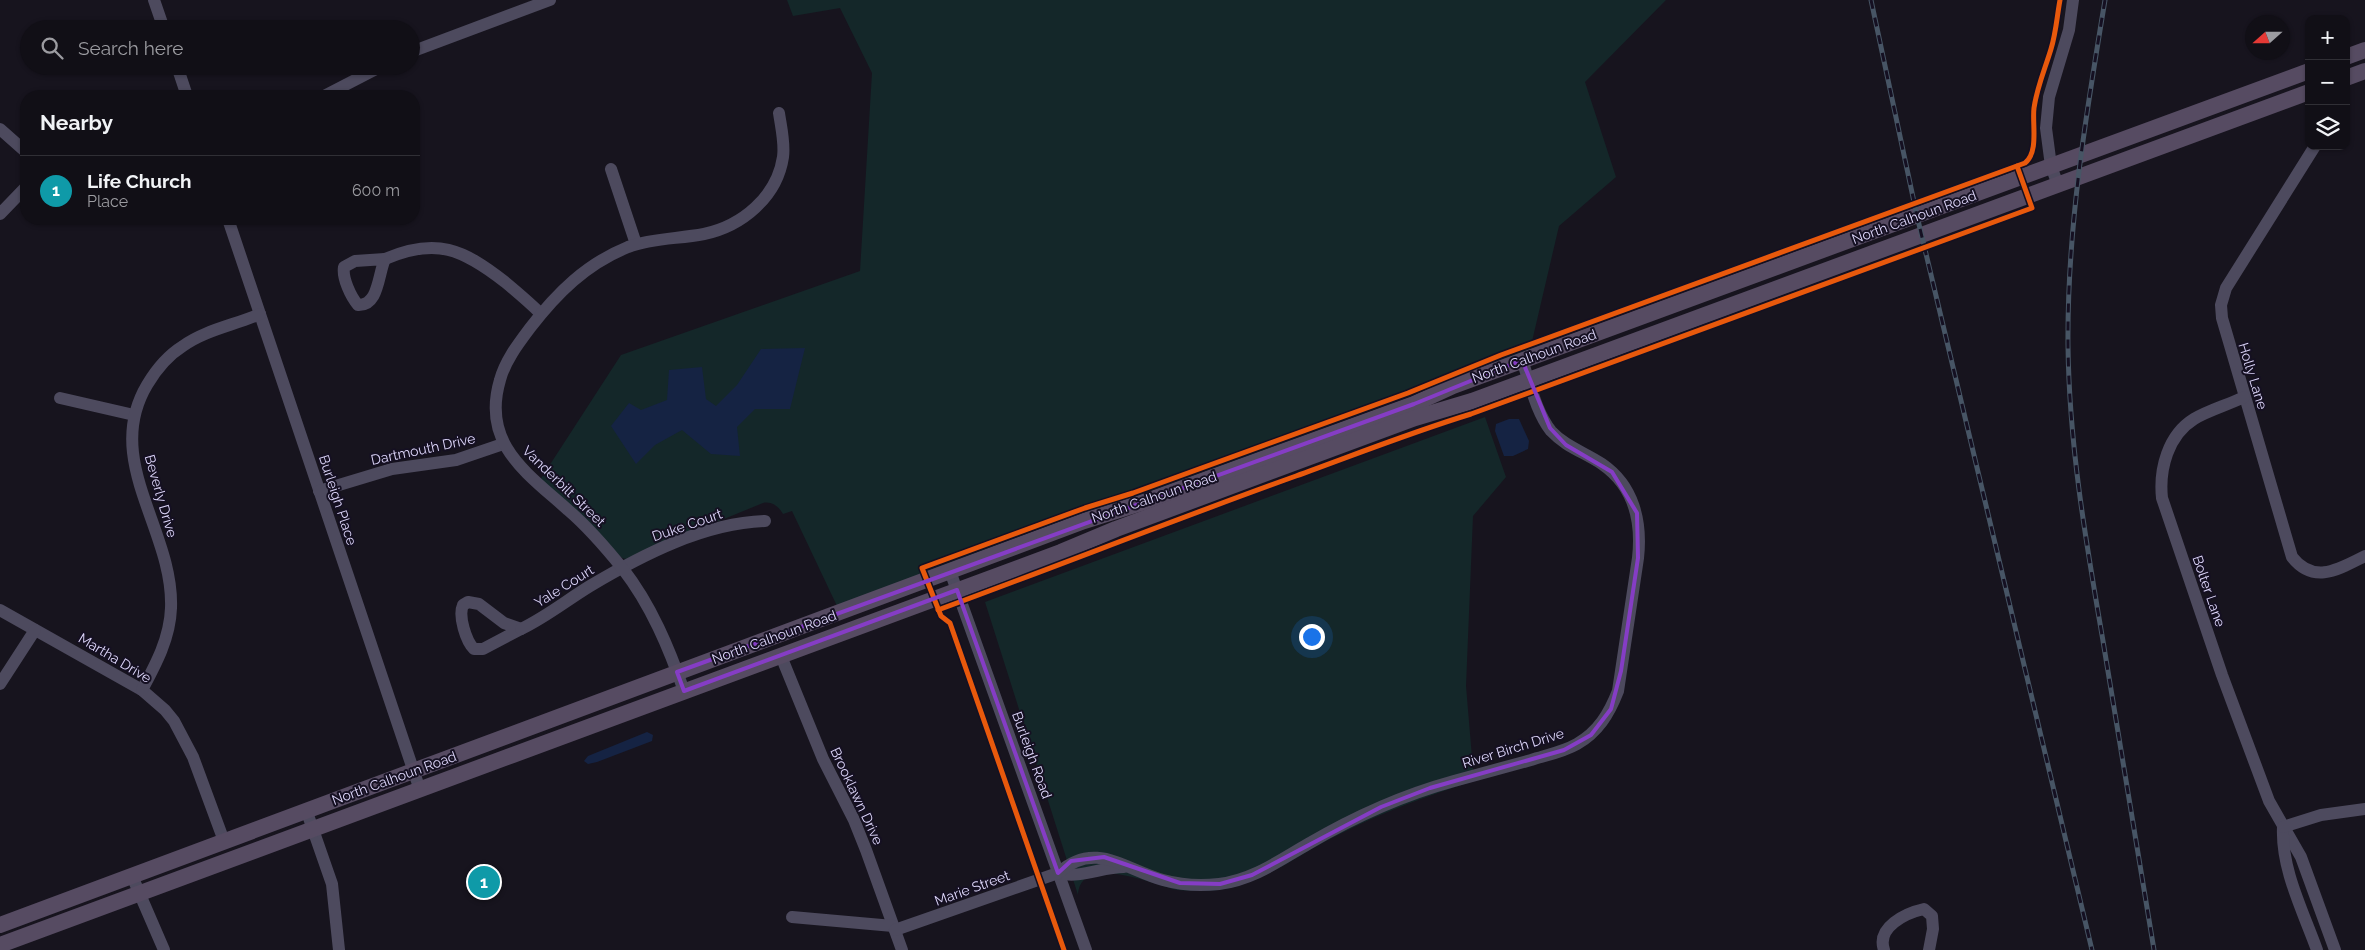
<!DOCTYPE html>
<meta charset="utf-8">
<style>
body{margin:0;font-family:Raleway,sans-serif;background:#1a181f;color:#f1f3f6}
.controls{position:absolute;right:15px;top:15px;display:grid;overflow:hidden;border-radius:10px;box-shadow:0 1px 4px #0004}
.controls button{width:45px;height:45px;display:grid;place-items:center;padding:0;border:0;border-bottom:1px solid #302f35;background:#110f16;color:#f1f3f6;font:25px sans-serif}
.compass{position:absolute;left:2245px;top:15px;width:45px;height:45px;border-radius:50%;background:#110f16;box-shadow:0 1px 4px #0004;rotate:249deg}
.you{position:absolute;left:1311px;top:636px;width:18px;height:18px;margin:-12px;border:4px solid #fff;border-radius:50%;background:#1a73e8;box-shadow:0 0 0 8px #1a73e833}
.badge{display:grid;place-items:center;width:32px;height:32px;border-radius:50%;background:#2563eb;color:#fff;font-size:16px;font-weight:700}
.pin{position:absolute;translate:-50% -50%;border:2px solid #fff;box-shadow:0 1px 5px #0006}
.list{margin:0;padding:0;list-style:none}
h2{display:flex;justify-content:space-between;align-items:center;height:65px;margin:0;padding:0 20px;font-size:21px}
h2 small{font-size:16px;font-weight:400;color:#9c9ca1}
.list li{display:grid;grid-template-columns:32px 1fr auto;gap:15px;align-items:center;box-sizing:border-box;height:70px;padding:0 20px;border-top:1px solid #302f35}
.list b{display:block;font-size:19px;white-space:nowrap}
.list p{margin:0;font-size:16px;white-space:nowrap;color:#9c9ca1}
.list em{font-size:16px;font-style:normal;color:#9c9ca1}
.icon{flex:none;width:28px;height:28px;fill:none;stroke:currentColor;stroke-width:2;stroke-linecap:round;stroke-linejoin:round}
.map{position:relative;flex:none;width:2365px;height:950px;overflow:hidden}
.search{position:absolute;background:#110f16;box-shadow:0 1px 4px #0004;left:20px;top:20px;width:400px;height:55px;display:flex;align-items:center;gap:12px;box-sizing:border-box;padding:0 18px;border-radius:28px;color:#9c9ca1;font-size:19px}
.panel{position:absolute;background:#110f16;box-shadow:0 1px 4px #0004;left:20px;top:90px;width:400px;height:135px;border-radius:20px}
.map>svg:first-child{display:block}
.green{fill:#142729}
.water{fill:#152343}
.lines{fill:none;stroke-linecap:round;stroke-linejoin:round}
.minor{stroke:#4d4a5e;stroke-width:12}
.major{stroke:#564b62;stroke-width:16}
.rail-casing{stroke:#475565;stroke-width:5}
.rail{stroke:#151022;stroke-width:3;stroke-dasharray:9;stroke-linecap:butt}
.cycleway-casing{stroke:#151022;stroke-width:8}
.cycleway{stroke:#e8590c;stroke-width:5}
.marked{fill:none;stroke:#853dc5;stroke-width:4;stroke-linejoin:round}
.labels{text-anchor:middle;stroke-width:4;stroke-linejoin:round;paint-order:stroke}
.street-label{font-size:14px;fill:#ddd6fa;stroke:#151022}
</style>
<div class="map">
<svg width="2365" height="950" viewBox="0 0 2365 950">
<rect width="100%" height="100%" fill="#17141e"/>
<g class="green">
<path d="M787,0H1666L1585,82L1616,177L1559,226L1530,350L1142,497L837,606L792,511L783,514C779,507 772,501 763,503L626,559L622,558L540,480L621,355L860,271L872,73L840,8L793,16Z"/>
<path d="M1485,417L1506,477L1473,516L1466,686L1474,781C1426,796 1380,813 1336,836C1293,857 1257,889 1208,891C1198,891 1187,891 1177,890C1155,885 1080,852 1078,895L985,602Z"/>
</g>
<g class="water">
<path d="M805,348L790,409H755L737,427L740,456L711,454L682,430L655,445L636,464L611,426L629,403L641,410L667,400L669,370L702,367L706,399L716,406L737,385L761,349Z"/>
<path d="M1509,419H1519L1529,441L1528,449L1513,456H1504L1495,431L1496,424Z"/>
<path d="M647,732L653,735L652,741L597,762L588,764L584,761L588,756Z"/>
</g>
<g class="lines">
<g class="minor">
<path d="M154,0L164,29"/>
<path d="M411,52L550,0"/>
<path d="M177,66L187,96"/>
<path d="M324,96L382,66"/>
<path d="M0,129L26,152"/>
<path d="M2315,146L2226,288L2221,305L2222,318L2292,557C2314,585 2339,569 2365,556"/>
<path d="M611,169L636,244"/>
<path d="M2058,185L2051,166L2046,128L2049,97L2069,30L2073,0"/>
<path d="M0,214L26,187"/>
<path d="M228,219L420,790"/>
<path d="M385,259C436,237 463,249 505,282C517,292 529,302 540,313"/>
<path d="M385,259C378,274 379,306 358,305C351,297 342,278 344,267L355,261Z"/>
<path d="M2244,397C2228,405 2209,410 2194,419C2168,435 2159,469 2162,498L2222,675L2269,801L2301,857L2335,950"/>
<path d="M60,398L134,415"/>
<path d="M319,491L392,469L456,460L503,444"/>
<path d="M950,571L1086,950"/>
<path d="M468,602L479,604L504,623L521,629L483,649H474C466,641 458,616 463,605Z"/>
<path d="M0,610L142,690L165,710L174,721L193,757L224,841"/>
<path d="M521,629C546,617 567,600 590,586C642,555 704,523 765,521"/>
<path d="M781,656L823,759L854,820L866,850L902,950"/>
<path d="M0,684L35,630"/>
<path d="M142,690C156,664 170,638 171,608C174,530 102,461 147,385C157,368 167,356 183,346C205,330 235,325 260,314"/>
<path d="M684,691C669,648 651,605 623,569C606,548 588,527 568,510C527,473 481,444 500,380C505,361 518,344 530,328C557,293 586,264 628,247C653,238 678,239 704,234C742,226 777,197 783,157C785,143 781,127 779,113"/>
<path d="M309,818L332,884L339,950"/>
<path d="M2283,827C2281,869 2303,911 2317,950"/>
<path d="M2283,827L2321,815L2365,809"/>
<path d="M1058,873C1081,879 1101,867 1124,867"/>
<path d="M132,876L164,950"/>
<path d="M792,917L893,926"/>
<path d="M895,930L1058,873C1095,840 1124,869 1163,880C1181,885 1201,886 1219,884C1253,880 1280,860 1308,844C1354,817 1403,795 1454,781C1480,774 1505,767 1531,760C1547,755 1563,752 1577,744C1598,732 1609,714 1618,691L1638,558C1642,522 1634,486 1602,464C1584,452 1566,447 1551,431C1536,412 1530,383 1522,360"/>
<path d="M1884,950C1876,927 1906,913 1924,909L1932,916L1933,929L1929,950"/>
</g>
<g class="major">
<path d="M2346,57L2365,50"/>
<path d="M2346,78L2365,71"/>
<path d="M0,925L1084,521L1144,502L1414,404L1453,386L2309,71"/>
<path d="M0,945L1061,552L1116,529L1415,418L1472,401L2309,92"/>
</g>
<g class="rail-casing">
<g id="rail">
<path d="M1871,0L1917,216L2092,950"/>
<path d="M2105,0C2086,114 2067,228 2068,345C2069,445 2086,542 2103,641C2120,744 2137,847 2154,950"/>
</g>
</g>
<use href="#rail" class="rail"/>
<g class="cycleway-casing">
<g id="cycleway">
<path d="M938,610C1058,566 1176,519 1296,476C1354,455 1412,432 1471,414L2032,208L2017,166"/>
<path d="M1064,950L950,623L941,616L922,568L1085,508L1133,493L1408,393L1501,355L2025,163C2039,152 2032,124 2034,108C2037,87 2045,69 2051,49C2056,33 2057,16 2060,0"/>
</g>
</g>
<use href="#cycleway" class="cycleway"/>
</g>
<path class="marked" d="M1522,360L1550,428L1566,445L1612,472L1637,513L1638,558L1621,671L1611,709L1591,735L1564,750L1430,788L1381,807L1252,875L1220,884L1180,883L1104,857L1071,861L1058,873L957,590L684,691L677,672L1414,404Z"/>
<g class="labels">
<g class="street-label">
<text transform="translate(1914 217) rotate(-20)" y="5">North Calhoun Road</text>
<text transform="translate(1534 356) rotate(-20)" y="5">North Calhoun Road</text>
<text transform="translate(2253 376) rotate(73)" y="5">Holly Lane</text>
<text transform="translate(423 449) rotate(-12)" y="5">Dartmouth Drive</text>
<text transform="translate(564 486) rotate(44)" y="5">Vanderbilt Street</text>
<text transform="translate(161 496) rotate(74)" y="5">Beverly Drive</text>
<text transform="translate(1154 497) rotate(-19)" y="5">North Calhoun Road</text>
<text transform="translate(338 500) rotate(72)" y="5">Burleigh Place</text>
<text transform="translate(687 525) rotate(-19)" y="5">Duke Court</text>
<text transform="translate(564 586) rotate(-32)" y="5">Yale Court</text>
<text transform="translate(2209 591) rotate(71)" y="5">Bolter Lane</text>
<text transform="translate(774 637) rotate(-20)" y="5">North Calhoun Road</text>
<text transform="translate(115 658) rotate(31)" y="5">Martha Drive</text>
<text transform="translate(1513 748) rotate(-17)" y="5">River Birch Drive</text>
<text transform="translate(1032 755) rotate(70)" y="5">Burleigh Road</text>
<text transform="translate(394 778) rotate(-20)" y="5">North Calhoun Road</text>
<text transform="translate(857 796) rotate(65)" y="5">Brooklawn Drive</text>
<text transform="translate(972 888) rotate(-20)" y="5">Marie Street</text>
</g>
</g>
</svg>
<div class="controls">
<button>+</button>
<button>−</button>
<button><svg class="icon" aria-label="layers" viewBox="0 0 24 24"><path d="M12 4l9 5-9 5-9-5zM3 14l9 5 9-5"/></svg></button>
</div>
<svg class="compass" viewBox="-18 -18 36 36"><path d="M0-13l5 13h-10z" fill="#e53935"/><path d="M0 13l5-13h-10z" fill="#9c9ca1"/></svg>
<div class="you"></div>
<div class="pin badge" style="left:484px;top:882px;background:#0f9aa8">1</div>
<div class="search"><svg class="icon" aria-label="search" viewBox="0 0 24 24"><circle cx="10" cy="10" r="6"/><path d="M15 15l6 6"/></svg>Search here</div>
<section class="panel">
<h2>Nearby<small></small></h2>
<ul class="list">
<li><span class="badge" style="background:#0f9aa8">1</span><div><b>Life Church</b><p>Place</p></div><em>600 m</em></li>
</ul>
</section>
</div>
